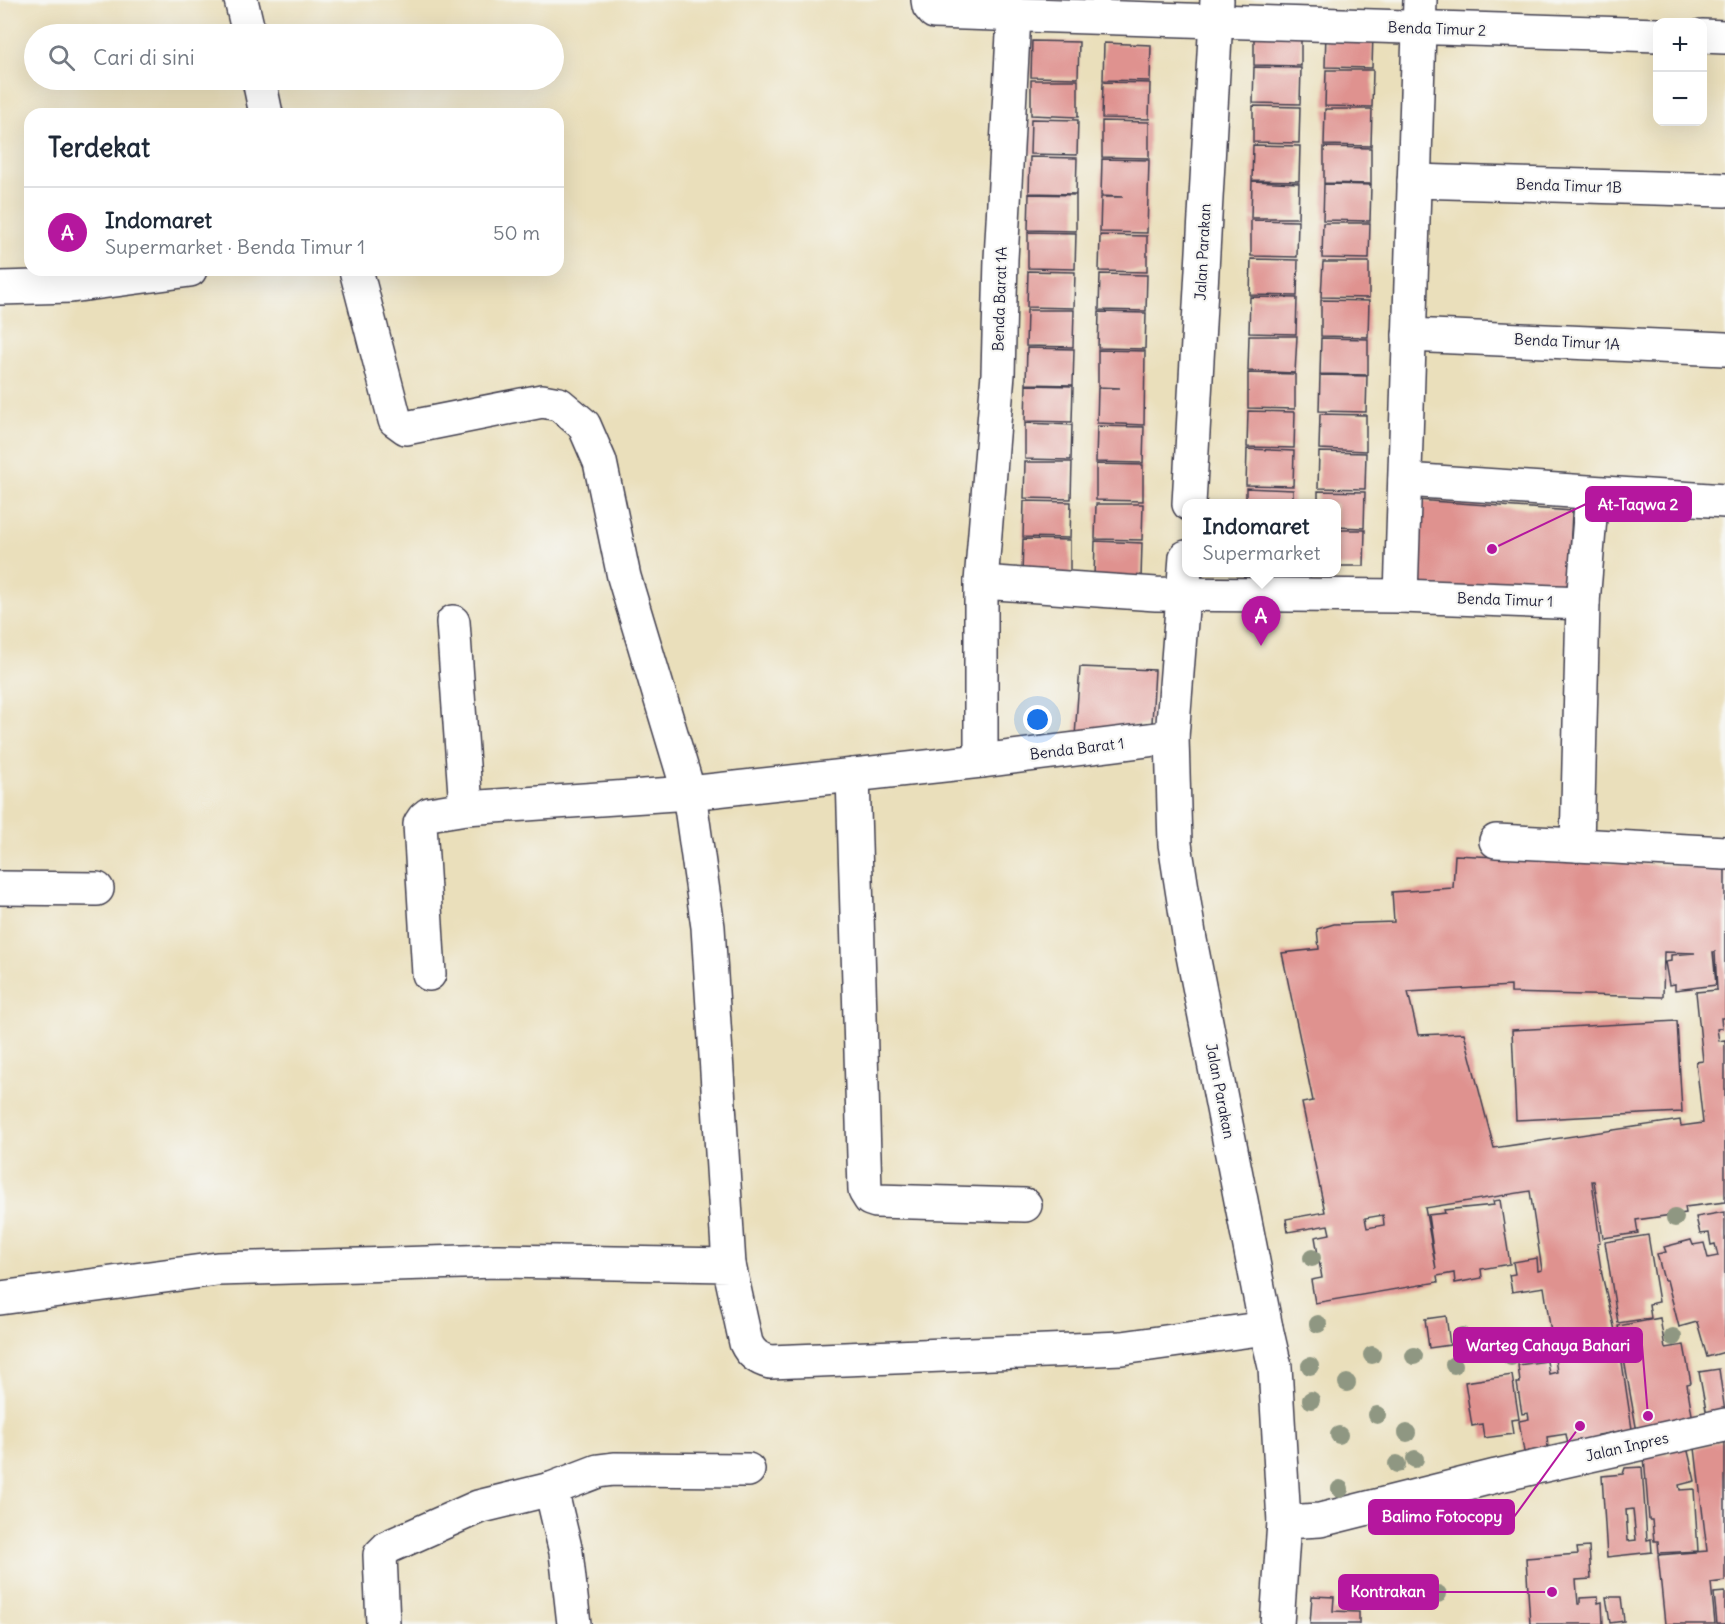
<!DOCTYPE html>
<html lang="id">
<meta charset="utf-8">
<style>
body{margin:0;font-family:Delius,sans-serif;background:#f2f2f3;color:#1f2937}
.controls{position:absolute;right:18px;top:18px;display:grid;overflow:hidden;border-radius:12px;box-shadow:0 6px 24px #0002}
.controls button{width:54px;height:54px;display:grid;place-items:center;padding:0;border:0;border-bottom:2px solid #e0e1e3;background:#fff;color:#1f2937;font:30px sans-serif}
.you{position:absolute;left:1038px;top:720px;width:21px;height:21px;margin:-15px;border:4px solid #fff;border-radius:50%;background:#1a73e8;box-shadow:0 0 0 9px #1a73e833}
.badge{display:grid;place-items:center;width:39px;height:39px;border-radius:50%;background:#b5179e;color:#fff;font-size:20px;font-weight:700}
.pin{position:absolute;translate:-50% -50px;filter:drop-shadow(0 2px 3px #0008)}
.pin::after{content:'';position:absolute;top:32px;width:21px;height:18px;background:inherit;clip-path:polygon(0 0,100% 0,50% 100%)}
.popup{position:absolute;left:1182px;top:499px;width:159px;height:78px;box-sizing:border-box;display:grid;place-content:center;border-radius:12px;background:#fff;filter:drop-shadow(0 2px 4px #0005);font-size:20px;white-space:nowrap;color:#747a83}
.popup b{font-size:22px;color:#1f2937}
.popup::after{content:'';position:absolute;left:50%;top:100%;margin-left:-12px;border:12px solid transparent;border-top-color:#fff}
.list{margin:0;padding:0;list-style:none}
h2{display:flex;justify-content:space-between;align-items:center;height:78px;margin:0;padding:0 24px;font-size:26px}
h2 small{font-size:20px;font-weight:400;color:#747a83}
.list li{display:grid;grid-template-columns:39px 1fr auto;gap:18px;align-items:center;box-sizing:border-box;height:90px;padding:0 24px;border-top:2px solid #e0e1e3}
.list b{display:block;font-size:22px;white-space:nowrap}
.list p{margin:0;font-size:20px;white-space:nowrap;color:#747a83}
.list em{font-size:20px;font-style:normal;color:#747a83}
.icon{flex:none;width:33px;height:33px;fill:none;stroke:currentColor;stroke-width:2;stroke-linecap:round;stroke-linejoin:round}
.map{position:relative;flex:none;width:1725px;height:1624px;overflow:hidden}
.search{position:absolute;background:#fff;box-shadow:0 6px 24px #0002;left:24px;top:24px;width:540px;height:66px;display:flex;align-items:center;gap:15px;box-sizing:border-box;padding:0 21px;border-radius:33px;color:#747a83;font-size:22px}
.panel{position:absolute;background:#fff;box-shadow:0 6px 24px #0002;left:24px;top:108px;width:540px;height:168px;border-radius:18px}
.map>svg:first-child{display:block}
.building{fill:#df928f;fill-rule:evenodd}
.lines{fill:none;stroke-linecap:round;stroke-linejoin:round}
.street-casing{stroke:#403e4e;stroke-width:36}
.secondary-casing{stroke:#403e4e;stroke-width:36}
.street{stroke:#fff;stroke-width:33}
.secondary{stroke:#fff;stroke-width:33}
.tree{fill:#8f9782}
.labels{text-anchor:middle;stroke-width:4.5;stroke-linejoin:round;paint-order:stroke}
.street-label{font-size:15px;fill:#22223b;stroke:#f6f6f2}
.leader{fill:none;stroke:#b5179e;stroke-width:2}
.callout-dot{fill:#b5179e;stroke:#f6f6f2;stroke-width:2}
.callout{fill:#b5179e;stroke:#b5179e;stroke-width:2}
.callout-label{font-size:16px;text-anchor:middle;font-weight:bold;fill:#fff}
</style>
<div class="map">
<svg width="1725" height="1624" viewBox="0 0 1725 1624">
<rect width="100%" height="100%" fill="#f6f6f2"/>
<filter id="ink" filterUnits="userSpaceOnUse"><feTurbulence type="fractalNoise" baseFrequency=".0167" numOctaves="2"/><feDisplacementMap in="SourceGraphic" scale="12" xChannelSelector="R" yChannelSelector="G"/><feConvolveMatrix kernelMatrix="1 2 1 2 8 2 1 2 1" color-interpolation-filters="sRGB"/></filter>
<filter id="wash" filterUnits="userSpaceOnUse"><feTurbulence type="fractalNoise" baseFrequency=".008" numOctaves="4" result="noise"/><feDisplacementMap in="SourceGraphic" scale="24" xChannelSelector="R" yChannelSelector="G"/><feGaussianBlur stdDeviation="1.35" result="paint"/><feColorMatrix in="noise" values="0 0 0 0 0 0 0 0 0 0 0 0 0 0 0 0 0 1.4 0 .05"/><feComposite in="paint" operator="in"/></filter>
<g filter="url(#wash)">
<rect width="100%" height="100%" fill="#eadfbb"/>
<g id="blocks">
<g class="building">
<path d="M1254,29L1301,30V66L1254,65Z"/>
<path d="M1326,32L1373,33L1372,68L1325,67Z"/>
<path d="M1032,41L1079,42L1078,78L1031,77Z"/>
<path d="M1104,43L1151,45L1150,81L1103,80Z"/>
<path d="M1254,67L1301,68L1300,104L1253,103Z"/>
<path d="M1326,70H1373L1372,107L1325,106Z"/>
<path d="M1031,80H1078V117L1031,115Z"/>
<path d="M1103,82L1150,83L1149,119L1102,118Z"/>
<path d="M1253,106L1300,107L1299,143L1253,142Z"/>
<path d="M1325,109H1372L1371,146L1324,145Z"/>
<path d="M1031,119L1078,120L1077,155L1030,154Z"/>
<path d="M1102,121L1149,122V158L1102,157Z"/>
<path d="M1253,145L1300,146L1299,181L1252,180Z"/>
<path d="M1324,147L1371,148V184L1324,183Z"/>
<path d="M1030,157L1077,158L1076,194L1029,193Z"/>
<path d="M1102,159L1149,160L1147,233L1100,232L1101,197H1123L1101,196Z"/>
<path d="M1252,181L1299,183L1298,218H1251Z"/>
<path d="M1324,184L1371,185L1370,221L1323,220Z"/>
<path d="M1029,194L1076,195V231L1028,230Z"/>
<path d="M1251,220L1298,221L1297,257L1251,256Z"/>
<path d="M1323,223H1370L1369,259L1322,258Z"/>
<path d="M1028,232L1076,233L1075,269L1028,268Z"/>
<path d="M1100,235L1147,236V272L1099,271Z"/>
<path d="M1251,259L1298,260L1297,296L1250,295Z"/>
<path d="M1323,262H1369V298L1321,297Z"/>
<path d="M1028,271L1075,272L1074,308L1027,307Z"/>
<path d="M1100,274L1147,275L1146,311L1099,310Z"/>
<path d="M1250,297L1297,298L1296,334L1249,333Z"/>
<path d="M1321,300L1369,301L1368,337L1321,336Z"/>
<path d="M1027,310H1074L1073,347L1026,346Z"/>
<path d="M1099,312L1146,313L1145,349L1098,348Z"/>
<path d="M1249,336H1297L1295,373L1248,371Z"/>
<path d="M1321,338L1368,339V375L1320,374Z"/>
<path d="M1027,348L1074,349L1073,385L1026,384Z"/>
<path d="M1098,350L1145,351L1144,425L1097,423L1098,388H1120L1098,387Z"/>
<path d="M1248,373L1295,374V409L1248,408Z"/>
<path d="M1320,375L1367,376L1366,412L1319,411Z"/>
<path d="M1026,385L1073,386L1072,422L1025,421Z"/>
<path d="M1248,411L1295,412L1294,448L1247,447Z"/>
<path d="M1320,414L1366,415V451L1319,449Z"/>
<path d="M1025,423L1072,425L1071,460L1025,459Z"/>
<path d="M1097,426L1144,427L1143,463L1096,462Z"/>
<path d="M1247,449L1294,451L1293,486L1246,485Z"/>
<path d="M1319,452L1366,453L1365,489L1318,488Z"/>
<path d="M1025,462H1072L1071,499L1024,498Z"/>
<path d="M1096,464L1143,465V501L1096,500Z"/>
<path d="M1246,488L1293,490V504H1246Z"/>
<path d="M1318,491L1365,492L1364,528L1336,527V504H1318Z"/>
<path d="M1416,500L1572,511L1568,596L1411,586Z"/>
<path d="M1024,501L1071,502L1070,538L1023,537Z"/>
<path d="M1096,504H1143L1142,540L1095,539Z"/>
<path d="M1336,530H1365L1364,566H1336Z"/>
<path d="M1023,539L1070,540V576L1022,575Z"/>
<path d="M1095,541L1142,543L1141,579L1094,578Z"/>
<path d="M1080,667L1155,670L1152,723L1075,736Z"/>
<path d="M1455,855L1725,868V1018H1721L1722,1028L1717,1029L1719,1041L1725,1040V1202L1685,1207L1686,1213L1636,1220L1638,1233L1603,1238L1594,1181H1592L1600,1243L1597,1244L1602,1275L1621,1356L1632,1429L1598,1435L1600,1443L1569,1450L1566,1434L1547,1437L1548,1448L1524,1452L1519,1421L1529,1419L1528,1413L1522,1414L1517,1383H1520L1518,1365L1547,1361L1549,1374L1557,1372L1544,1287L1512,1292L1509,1275L1515,1274L1513,1262L1537,1258L1538,1271L1542,1270L1530,1191L1425,1208L1436,1269L1428,1215L1445,1213L1444,1210L1494,1205L1493,1201L1500,1200L1510,1264L1481,1269L1482,1278L1455,1283L1454,1273L1437,1276L1438,1282L1315,1303L1311,1280L1322,1278L1315,1237L1330,1234L1328,1225L1288,1232L1286,1219L1325,1212L1302,1103L1313,1101L1282,953L1319,949L1317,929L1334,924L1394,922L1392,892L1453,888ZM1664,952L1695,953L1671,955V961L1665,962L1669,985L1675,984V990L1716,985L1713,952H1715L1717,990L1696,992L1703,1061L1696,1062L1703,1123L1681,1126L1680,1120L1494,1148L1464,1033L1418,1035L1408,992L1511,986V993L1663,997ZM1383,1215L1384,1225L1367,1228L1365,1218Z"/>
<path d="M1677,1021L1682,1112L1516,1120L1512,1030Z"/>
<path d="M1725,1212V1352L1707,1357L1697,1322L1679,1327L1667,1280H1664L1657,1254L1666,1252L1664,1247L1691,1240L1693,1245L1704,1243L1708,1258L1718,1256L1715,1244L1711,1245L1709,1233L1700,1234L1696,1217Z"/>
<path d="M1648,1235L1659,1302L1649,1304L1651,1318L1618,1323L1605,1242Z"/>
<path d="M1446,1316L1450,1345L1429,1348L1425,1319Z"/>
<path d="M1660,1318L1665,1348L1684,1345L1691,1383L1687,1384L1693,1421L1637,1432L1618,1326Z"/>
<path d="M1719,1369L1725,1412L1707,1416L1699,1372Z"/>
<path d="M1512,1375L1519,1419L1511,1420L1513,1434L1484,1438L1482,1424L1472,1426L1465,1382Z"/>
<path d="M1725,1440V1581L1711,1583L1715,1624H1665L1658,1555L1707,1551L1695,1448Z"/>
<path d="M1687,1447L1695,1481L1679,1485L1680,1490L1694,1489L1698,1551L1659,1553L1658,1541H1654L1652,1520H1649L1644,1456L1671,1454L1670,1450Z"/>
<path d="M1642,1467L1647,1540L1651,1539L1652,1552L1607,1557L1602,1476L1623,1474L1625,1468ZM1633,1509L1636,1540L1628,1541L1626,1510Z"/>
<path d="M1589,1547L1591,1579L1576,1580L1578,1604H1580V1598L1598,1597V1603L1602,1602L1603,1624H1530L1526,1558L1578,1554L1577,1548Z"/>
<path d="M1725,1592V1624H1717L1714,1593Z"/>
<path d="M1312,1596L1334,1597L1333,1611L1359,1612V1624H1310Z"/>
<path d="M1606,1597H1621L1624,1621L1610,1623Z"/>
</g>
</g>
</g>
<g filter="url(#ink)">
<use href="#blocks" fill-opacity="0" stroke="#403e4e" stroke-width="1.5"/>
<g class="lines">
<g class="street-casing">
<g id="street">
<path d="M241,0L249,34"/>
<path d="M928,0L929,6L934,12L1658,35"/>
<path d="M1702,36L1725,37"/>
<path d="M259,80L266,114"/>
<path d="M1414,181L1725,190"/>
<path d="M356,270L395,420L406,428L542,401L559,404L584,425L600,462L624,577L689,793L708,927L729,1265"/>
<path d="M0,288L71,286L190,270"/>
<path d="M1409,335L1725,349"/>
<path d="M1405,480L1725,501"/>
<path d="M981,582L1156,594L1401,596L1583,603L1592,493"/>
<path d="M1401,596L1420,0"/>
<path d="M1583,603L1577,845L1725,853"/>
<path d="M453,622L466,808"/>
<path d="M981,761V582L998,374L1001,259L1014,16"/>
<path d="M853,775L865,1191L870,1199L876,1201L1025,1205"/>
<path d="M1496,841L1577,845"/>
<path d="M0,888L97,889"/>
<path d="M429,974L420,824L424,818L429,814L466,808L689,793L981,761L1172,737"/>
<path d="M0,1298L217,1269L497,1261L729,1265L746,1343C751,1354 758,1359 770,1362L1122,1348L1266,1328"/>
<path d="M551,1489L566,1552L574,1624"/>
<path d="M1284,1522L1320,1520L1496,1476L1725,1425"/>
<path d="M383,1624L380,1555L388,1547L478,1507L551,1489L598,1471L614,1469L748,1470"/>
</g>
</g>
<g class="secondary-casing">
<g id="secondary">
<path d="M1189,504L1217,0"/>
<path d="M1186,557L1172,737L1175,844L1190,940L1266,1328L1275,1367L1284,1522L1277,1624"/>
</g>
</g>
<use href="#street" class="street"/>
<use href="#secondary" class="secondary"/>
</g>
<g class="tree">
<circle cx="1675" cy="1218" r="9"/>
<circle cx="1312" cy="1258" r="9"/>
<circle cx="1318" cy="1324" r="9"/>
<circle cx="1462" cy="1336" r="9"/>
<circle cx="1673" cy="1337" r="9"/>
<circle cx="1372" cy="1355" r="9"/>
<circle cx="1414" cy="1356" r="9"/>
<circle cx="1511" cy="1357" r="9"/>
<circle cx="1454" cy="1365" r="9"/>
<circle cx="1310" cy="1366" r="9"/>
<circle cx="1347" cy="1383" r="9"/>
<circle cx="1311" cy="1400" r="9"/>
<circle cx="1377" cy="1415" r="9"/>
<circle cx="1407" cy="1433" r="9"/>
<circle cx="1339" cy="1435" r="9"/>
<circle cx="1415" cy="1459" r="9"/>
<circle cx="1397" cy="1464" r="9"/>
<circle cx="1340" cy="1489" r="9"/>
<circle cx="1438" cy="1594" r="9"/>
</g>
</g>
<g class="labels">
<g class="street-label">
<text transform="translate(1437 29) rotate(2)" y="5">Benda Timur 2</text>
<text transform="translate(1569 186) rotate(2)" y="5">Benda Timur 1B</text>
<text transform="translate(1203 252) rotate(-87)" y="5">Jalan Parakan</text>
<text transform="translate(1000 299) rotate(-88)" y="5">Benda Barat 1A</text>
<text transform="translate(1567 342) rotate(3)" y="5">Benda Timur 1A</text>
<text transform="translate(1505 600) rotate(2)" y="5">Benda Timur 1</text>
<text transform="translate(1077 749) rotate(-7)" y="5">Benda Barat 1</text>
<text transform="translate(1220 1091) rotate(79)" y="5">Jalan Parakan</text>
<text transform="translate(1627 1447) rotate(-13)" y="5">Jalan Inpres</text>
</g>
</g>
<path class="leader" d="M1492 549L1586 504M1648 1416L1642 1345M1580 1426L1514 1517M1552 1592L1438 1592"/>
<g class="callout-dot">
<circle cx="1492" cy="549" r="6"/>
<circle cx="1648" cy="1416" r="6"/>
<circle cx="1580" cy="1426" r="6"/>
<circle cx="1552" cy="1592" r="6"/>
</g>
<g class="callout">
<rect x="1586" y="487" width="105" height="34" rx="6"/>
<rect x="1454" y="1328" width="188" height="34" rx="6"/>
<rect x="1369" y="1500" width="145" height="34" rx="6"/>
<rect x="1339" y="1575" width="99" height="34" rx="6"/>
</g>
<g class="callout-label">
<text x="1638" y="510">At-Taqwa 2</text>
<text x="1548" y="1351">Warteg Cahaya Bahari</text>
<text x="1442" y="1522">Balimo Fotocopy</text>
<text x="1388" y="1597">Kontrakan</text>
</g>
</svg>
<div class="controls">
<button>+</button>
<button>−</button>
</div>
<div class="you"></div>
<div class="pin badge" style="left:1261px;top:646px">A</div>
<div class="popup"><b>Indomaret</b>Supermarket</div>
<div class="search"><svg class="icon" aria-label="search" viewBox="0 0 24 24"><circle cx="10" cy="10" r="6"/><path d="M15 15l6 6"/></svg>Cari di sini</div>
<section class="panel">
<h2>Terdekat<small></small></h2>
<ul class="list">
<li><span class="badge">A</span><div><b>Indomaret</b><p>Supermarket · Benda Timur 1</p></div><em>50 m</em></li>
</ul>
</section>
</div>
